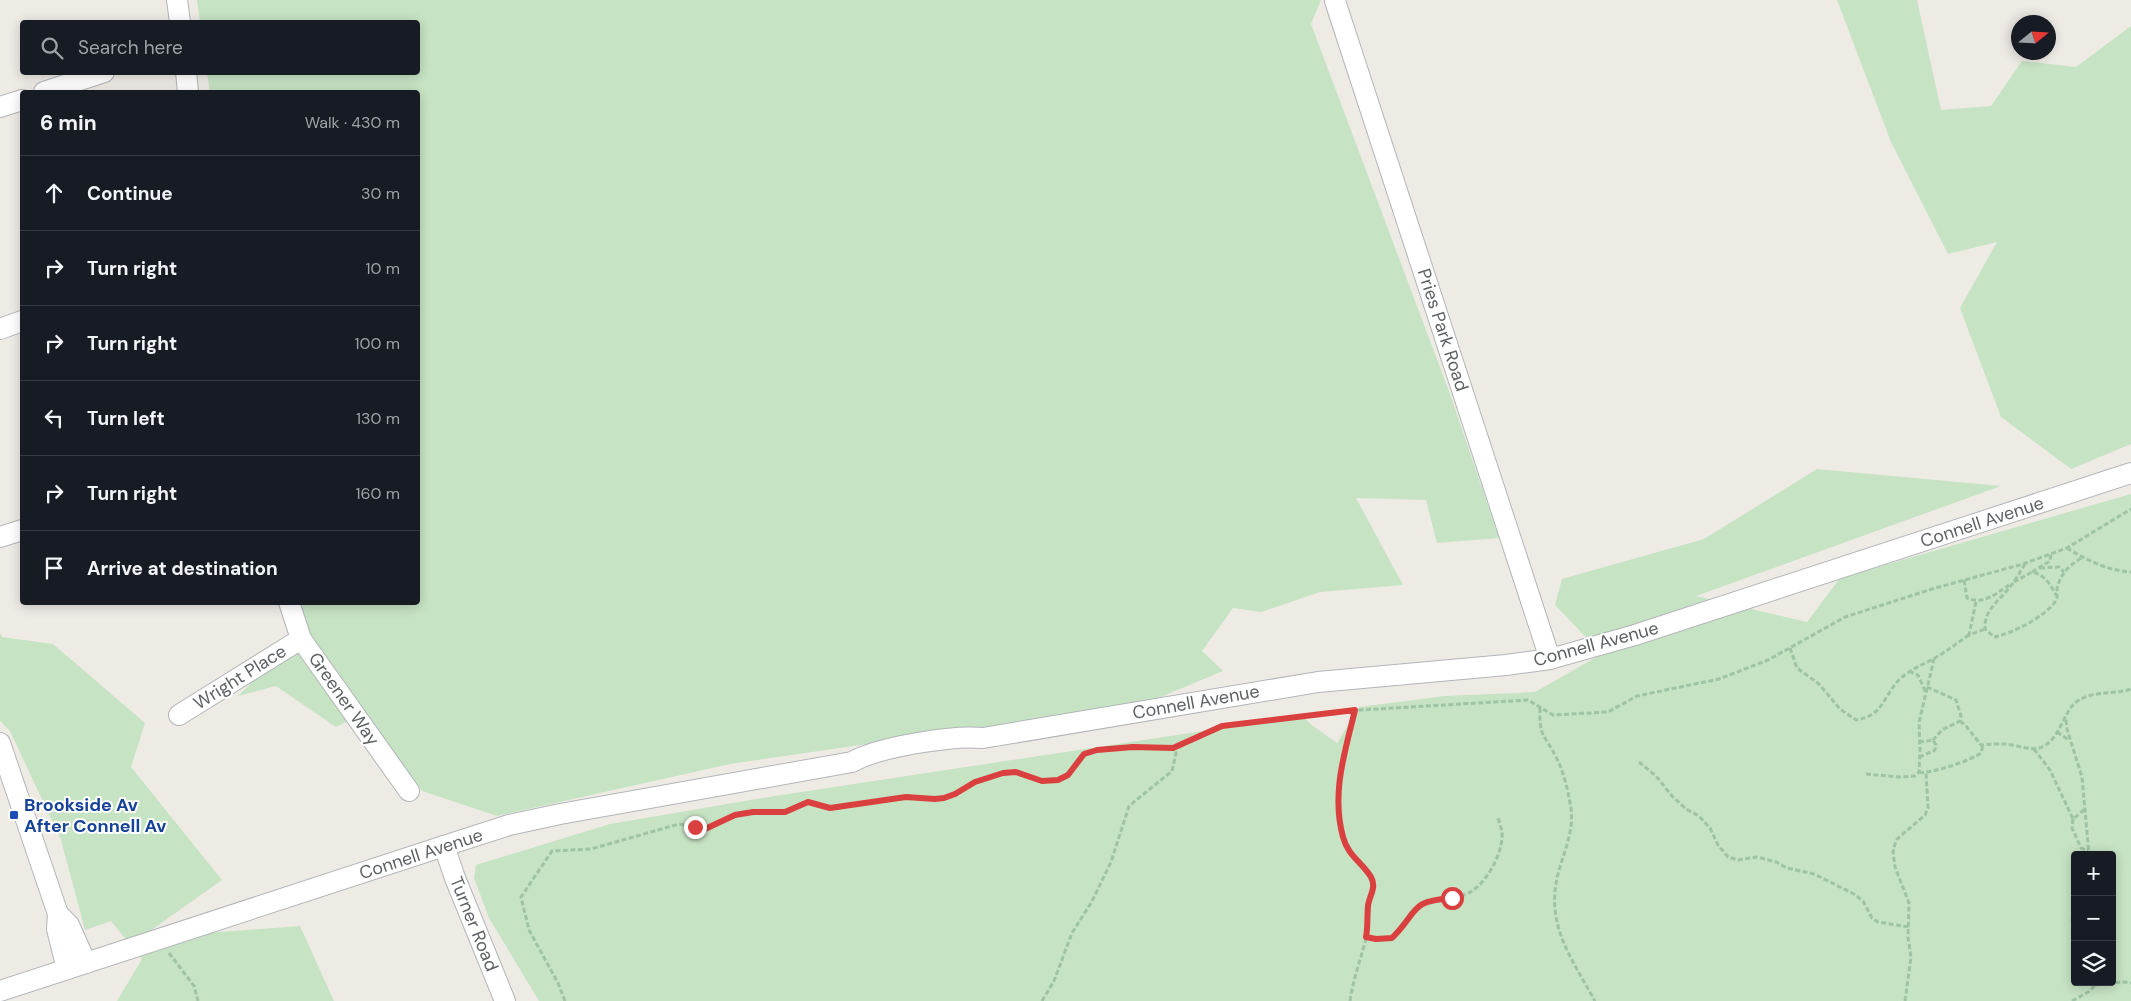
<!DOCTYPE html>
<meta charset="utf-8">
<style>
body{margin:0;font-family:"DM Sans",sans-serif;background:#20242c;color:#f1f3f6}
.controls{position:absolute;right:15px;bottom:15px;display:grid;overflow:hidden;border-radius:5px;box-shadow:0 2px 12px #0003}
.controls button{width:45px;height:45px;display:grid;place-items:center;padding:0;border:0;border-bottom:1px solid #363941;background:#171b24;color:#f1f3f6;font:25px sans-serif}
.compass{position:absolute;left:2011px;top:15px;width:45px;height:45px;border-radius:50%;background:#171b24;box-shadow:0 2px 12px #0003;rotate:72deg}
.stop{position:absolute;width:15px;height:15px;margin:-11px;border:4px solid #da403f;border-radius:50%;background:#fff}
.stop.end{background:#da403f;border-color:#fff;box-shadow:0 1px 5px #0008}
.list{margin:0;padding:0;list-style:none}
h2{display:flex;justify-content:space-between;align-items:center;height:65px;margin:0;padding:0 20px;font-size:21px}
h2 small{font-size:16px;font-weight:400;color:#9ea1a6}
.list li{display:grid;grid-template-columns:32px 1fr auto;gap:15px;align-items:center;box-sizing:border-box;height:75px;padding:0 20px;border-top:1px solid #363941}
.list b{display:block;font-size:19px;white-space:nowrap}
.list em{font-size:16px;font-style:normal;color:#9ea1a6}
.icon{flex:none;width:28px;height:28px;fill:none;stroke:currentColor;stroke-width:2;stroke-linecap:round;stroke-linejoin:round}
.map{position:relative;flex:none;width:2131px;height:1001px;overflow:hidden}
.search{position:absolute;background:#171b24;box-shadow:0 2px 12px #0003;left:20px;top:20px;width:400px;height:55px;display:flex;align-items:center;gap:12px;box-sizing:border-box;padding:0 18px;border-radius:5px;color:#9ea1a6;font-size:19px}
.panel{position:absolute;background:#171b24;box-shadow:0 2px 12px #0003;left:20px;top:90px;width:400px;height:515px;border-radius:5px}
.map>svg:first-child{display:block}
.green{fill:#c6e3c3;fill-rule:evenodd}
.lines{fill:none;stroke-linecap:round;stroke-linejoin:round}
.minor-casing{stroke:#b2b5b9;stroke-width:22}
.path{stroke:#9ec4a5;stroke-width:3;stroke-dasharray:5 2.5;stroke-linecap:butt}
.minor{stroke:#fff;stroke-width:20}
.route{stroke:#da403f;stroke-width:6}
.transit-dot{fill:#1a4fb4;stroke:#fff;stroke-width:2}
.labels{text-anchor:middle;stroke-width:4;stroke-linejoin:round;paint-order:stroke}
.street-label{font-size:18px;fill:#5d6064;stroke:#fff}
.transit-label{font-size:18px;font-weight:bold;fill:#164399;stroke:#fff;text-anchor:start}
</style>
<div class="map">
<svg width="2131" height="1001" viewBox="0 0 2131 1001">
<rect width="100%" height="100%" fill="#eeebe5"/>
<g class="green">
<path d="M197,0H1321L1311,24L1450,394L1499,538L1437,543L1426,500L1356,498L1403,585L1320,592L1261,612L1233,608L1202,651L1223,671L1144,704L730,764L497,816L422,791L366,712L336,727L276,686L238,696L307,628L294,603L418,602V92H210L207,73L418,72V22H200Z"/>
<path d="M1837,0H1917L1941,110L1991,106L2022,61L2076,67L2131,26V444L2071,469L2001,417L1960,308L1997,242L1948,254L1891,142Z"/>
<path d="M1817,469L2001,486L1696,596L1807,622L1840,578L2131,494V1001H539L489,918L474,878L476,865L610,824L775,796L1302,716L1313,726L1337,743L1359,707L1445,696L1535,692L1602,654L1555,605L1562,579L1704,539ZM2075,855H2112V982H2075Z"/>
<path d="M0,633L2,637L53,644L145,723L131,767L222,880L140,938L300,926L334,1001H117L142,959L111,921L85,930L61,840L10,731L0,721Z"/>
</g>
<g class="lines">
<g class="minor-casing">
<g id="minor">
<path d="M177,0L180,22"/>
<path d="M1335,1L1550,659"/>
<path d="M186,72L188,92"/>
<path d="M44,92L104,72"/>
<path d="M0,107L22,100"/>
<path d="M0,329L22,321"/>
<path d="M0,537L22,530"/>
<path d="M289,602L301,639L409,791"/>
<path d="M179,715L301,639"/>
<path d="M0,743L58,914L57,929L67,969"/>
<path d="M444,846L455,878L505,1001"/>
<path d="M58,914L69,925L86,963"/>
<path d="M0,991L444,846L509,825L560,814L852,762C878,747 953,735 983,738L1318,682L1506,665L1550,659L1635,635L2131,473"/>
</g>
</g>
<g class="path">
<path d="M2067,548C2086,560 2109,571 2131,572"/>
<path d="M2025,564C2020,572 2015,581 2009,588C1998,602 1984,610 1985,629L1994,637C2009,635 2049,615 2056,600C2058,596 2057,593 2057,589C2060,573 2071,564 2083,557"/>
<path d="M2040,568L2059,567L2064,572"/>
<path d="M2032,572L2050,561L2051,554"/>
<path d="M1964,580L1967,598C1984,605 1995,594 2009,585"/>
<path d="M2014,582L2032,572C2045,575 2050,584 2056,595"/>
<path d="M1976,602L1969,635L1985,629"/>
<path d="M1790,648L1797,668L1819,684L1840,709L1856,720C1882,716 1882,700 1897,682C1907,671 1920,666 1933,659C1946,652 1957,643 1969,635"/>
<path d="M1909,671L1918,675L1926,693L1934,659"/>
<path d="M1927,687L1956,700L1961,716L1960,721L1942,730L1933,740"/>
<path d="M1540,708C1539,738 1544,733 1556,757C1564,772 1568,791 1571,808C1574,832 1564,851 1558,874C1545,925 1572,959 1595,1001"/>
<path d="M2066,720L2067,729L2082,777L2089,855"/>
<path d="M1960,721L1966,726L1981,745C1989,744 1997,744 2004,744C2015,744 2032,752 2042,747C2060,739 2064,711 2076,702C2093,690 2112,695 2131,689"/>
<path d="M2057,732L2069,740"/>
<path d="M1919,742L1933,740L1936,745L1935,750L1920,757"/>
<path d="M2034,749L2050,770L2073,819L2085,809"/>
<path d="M1639,762L1656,776L1672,796L1686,809L1699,816L1710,828L1718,845L1728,857L1738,860L1757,857L1776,862L1787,868L1814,874L1854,894L1863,901L1872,918L1878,922L1909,927"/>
<path d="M1919,772C1928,775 1972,760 1981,753L1983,745"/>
<path d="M1866,774L1899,777L1915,776L1919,772L1920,750L1919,722L1926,693"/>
<path d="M2073,819L2072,828L2081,848L2088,851"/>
<path d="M2075,910L2072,920L2075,935"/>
<path d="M1366,937L1376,939L1392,938L1422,902C1436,898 1450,899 1464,895C1484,889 1504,853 1502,832C1501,827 1499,822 1498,817"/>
<path d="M169,953L194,986L198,1001"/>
<path d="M2094,982L2097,985C2108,985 2120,980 2131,983"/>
<path d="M565,1001L558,983L529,930L521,897L552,851L591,849L679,824L705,829L735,815L753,812H785L808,802L830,808L906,797L935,799L944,798L955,794L975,781L1003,773L1016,771L1042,781L1057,780L1068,775L1084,754L1097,750L1133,747L1173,748L1222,726L1327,712L1528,700L1553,715L1608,712L1637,696L1719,679L1768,660L1845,617L1932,589L2023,564L2067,548L2131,509"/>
<path d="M1042,1001L1054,981L1072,933L1091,903L1111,862L1129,806L1172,771L1176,753L1175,747"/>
<path d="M1350,1001C1353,979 1361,959 1366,938C1368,927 1366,915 1368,904C1370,897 1374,893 1373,886C1371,870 1353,862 1347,848C1327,803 1345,755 1355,710"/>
<path d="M1905,1001L1911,957L1908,937L1909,903L1895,867L1893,852L1896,840L1925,815L1928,808L1926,773"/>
<path d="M2072,1001L2090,991L2096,984"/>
</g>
<use href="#minor" class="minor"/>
</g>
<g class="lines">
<path class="route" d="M695,827L705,829L735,815L753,812H785L808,802L830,808L906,797L935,799L944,798L955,794L975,782L1003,773L1016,772L1042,781L1058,780L1068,775L1084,754L1097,750L1133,747L1173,748L1222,726L1355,710C1345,752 1331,793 1343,837C1348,856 1362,862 1371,877C1377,888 1369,896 1368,906C1367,917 1368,927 1366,937L1376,939L1392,938C1419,911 1409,901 1452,898"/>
</g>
<rect class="transit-dot" x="9" y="810" width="10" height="10" rx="2.5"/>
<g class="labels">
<g class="street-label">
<text transform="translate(1443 330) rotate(72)" y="6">Pries Park Road</text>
<text transform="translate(1982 522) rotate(-18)" y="6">Connell Avenue</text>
<text transform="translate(1596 644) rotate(-15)" y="6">Connell Avenue</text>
<text transform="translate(240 677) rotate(-32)" y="6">Wright Place</text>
<text transform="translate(344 699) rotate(55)" y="6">Greener Way</text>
<text transform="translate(1196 702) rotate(-10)" y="6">Connell Avenue</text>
<text transform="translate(421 854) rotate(-18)" y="6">Connell Avenue</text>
<text transform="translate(474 924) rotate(68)" y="6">Turner Road</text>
</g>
<g class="transit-label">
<text x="24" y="811">Brookside Av<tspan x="24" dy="21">After Connell Av</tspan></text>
</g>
</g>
</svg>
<div class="controls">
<button>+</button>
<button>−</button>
<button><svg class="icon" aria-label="layers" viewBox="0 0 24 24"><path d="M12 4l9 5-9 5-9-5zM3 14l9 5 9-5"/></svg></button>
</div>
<svg class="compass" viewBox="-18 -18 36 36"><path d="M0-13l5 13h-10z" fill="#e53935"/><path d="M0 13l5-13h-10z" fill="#9ea1a6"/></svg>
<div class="stop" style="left:1452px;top:898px"></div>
<div class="stop end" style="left:695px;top:827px"></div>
<div class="search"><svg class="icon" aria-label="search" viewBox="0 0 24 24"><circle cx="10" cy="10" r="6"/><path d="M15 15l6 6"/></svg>Search here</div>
<section class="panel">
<h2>6 min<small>Walk · 430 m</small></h2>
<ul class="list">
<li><svg class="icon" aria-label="ahead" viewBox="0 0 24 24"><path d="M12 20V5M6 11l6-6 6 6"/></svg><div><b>Continue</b></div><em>30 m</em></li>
<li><svg class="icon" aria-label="right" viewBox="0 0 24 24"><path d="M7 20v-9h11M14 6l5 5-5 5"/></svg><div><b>Turn right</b></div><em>10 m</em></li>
<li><svg class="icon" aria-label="right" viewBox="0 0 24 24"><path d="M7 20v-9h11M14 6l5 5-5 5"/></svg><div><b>Turn right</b></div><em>100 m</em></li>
<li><svg class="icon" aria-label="left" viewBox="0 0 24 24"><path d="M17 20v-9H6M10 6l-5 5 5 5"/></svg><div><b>Turn left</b></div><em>130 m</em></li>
<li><svg class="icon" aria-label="right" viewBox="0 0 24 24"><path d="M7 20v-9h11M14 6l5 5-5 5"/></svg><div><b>Turn right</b></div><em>160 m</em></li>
<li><svg class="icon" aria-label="arrive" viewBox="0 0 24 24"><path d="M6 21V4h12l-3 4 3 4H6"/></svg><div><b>Arrive at destination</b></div></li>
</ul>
</section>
</div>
